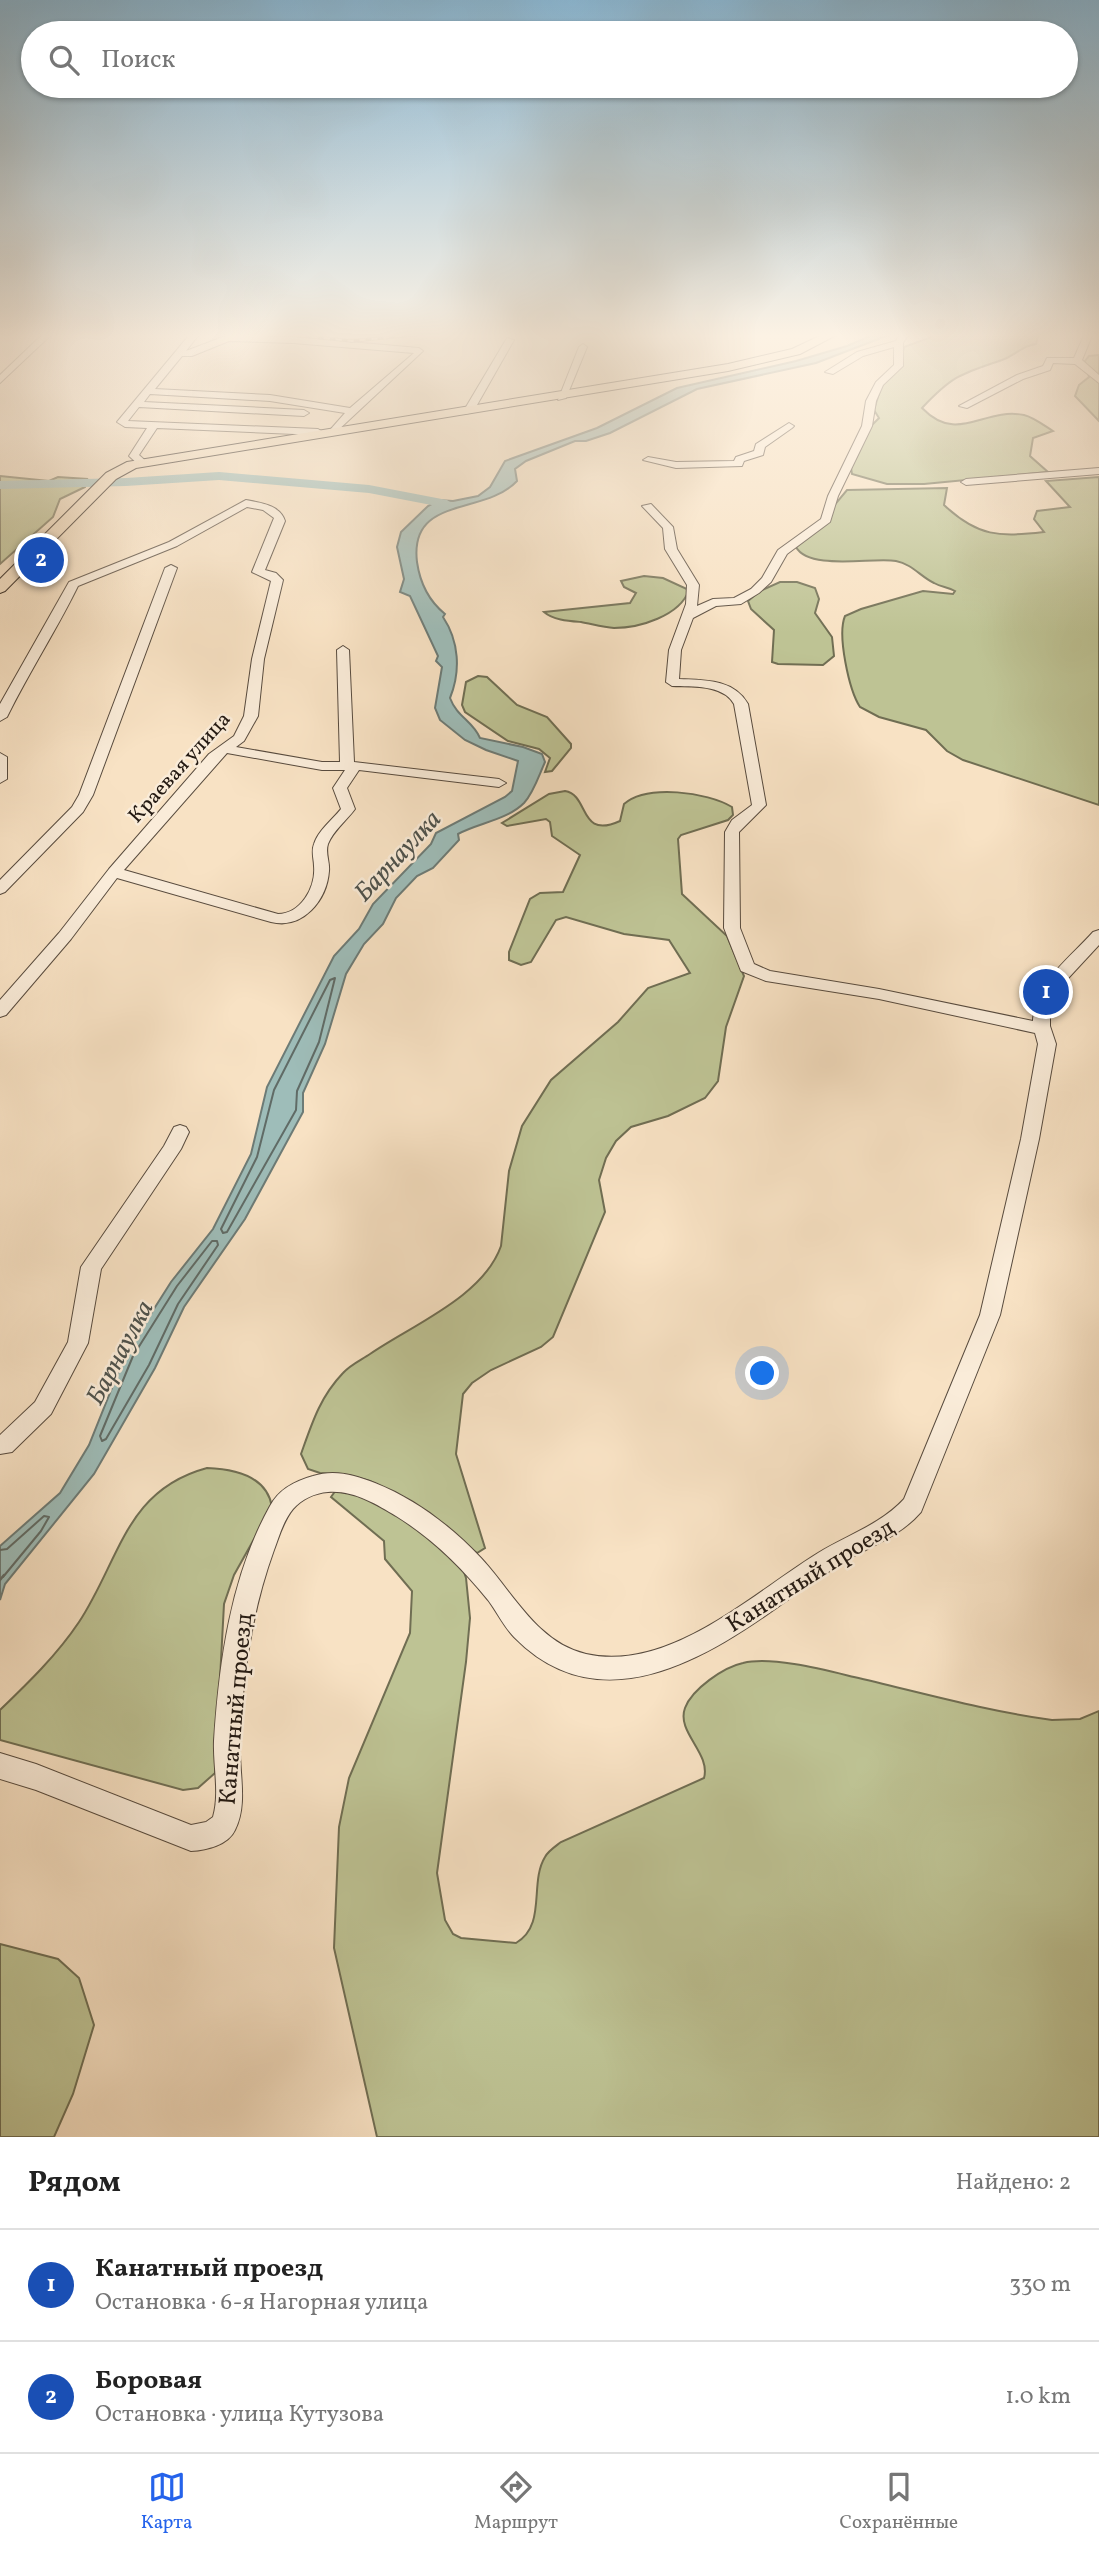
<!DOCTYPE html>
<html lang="ru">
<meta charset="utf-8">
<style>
body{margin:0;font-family:Vollkorn,serif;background:#f2f2f2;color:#222}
.you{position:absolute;left:763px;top:1374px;width:24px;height:24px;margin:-18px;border:5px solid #fff;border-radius:50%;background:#1a73e8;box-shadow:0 0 0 10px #1a73e833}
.badge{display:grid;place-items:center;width:46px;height:46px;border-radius:50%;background:#2563eb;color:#fff;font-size:23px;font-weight:700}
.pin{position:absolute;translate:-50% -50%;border:4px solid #fff;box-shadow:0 2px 7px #0006}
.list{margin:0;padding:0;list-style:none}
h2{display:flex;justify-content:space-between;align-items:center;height:91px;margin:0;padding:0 28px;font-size:30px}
h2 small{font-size:23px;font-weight:400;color:#767676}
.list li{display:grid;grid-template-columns:46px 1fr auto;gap:21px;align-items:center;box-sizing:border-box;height:112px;padding:0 28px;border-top:2px solid #e0e0e0}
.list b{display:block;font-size:26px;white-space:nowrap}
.list p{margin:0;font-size:23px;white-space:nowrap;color:#767676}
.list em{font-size:23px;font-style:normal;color:#767676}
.icon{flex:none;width:38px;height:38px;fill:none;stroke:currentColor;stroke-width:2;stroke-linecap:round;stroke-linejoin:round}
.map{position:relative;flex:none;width:1099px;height:2137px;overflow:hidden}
.search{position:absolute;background:#fff;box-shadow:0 2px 5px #0004;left:21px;right:21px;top:21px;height:77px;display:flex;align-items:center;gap:18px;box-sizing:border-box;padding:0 24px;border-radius:38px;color:#767676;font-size:26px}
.sheet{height:315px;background:#fff}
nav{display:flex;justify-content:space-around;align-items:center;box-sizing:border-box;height:98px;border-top:2px solid #e0e0e0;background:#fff;font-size:19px;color:#767676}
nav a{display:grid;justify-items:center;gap:4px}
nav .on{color:#2563eb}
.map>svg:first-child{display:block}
.green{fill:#bec394;stroke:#706e53;stroke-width:2}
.water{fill:#9ebdb9;stroke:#6d7b76;stroke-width:2}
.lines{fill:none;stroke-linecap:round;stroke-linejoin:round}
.shore-far1{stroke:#606b66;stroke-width:2}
.shore{stroke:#606b66;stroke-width:2.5}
.river{fill:#9ebdb9;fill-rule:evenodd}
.minor-casing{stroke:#584b3e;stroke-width:2}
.major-casing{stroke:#231912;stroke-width:2}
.minor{fill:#faecd9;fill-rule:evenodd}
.major{fill:#f8e2c4;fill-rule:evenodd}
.rail-casing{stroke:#231912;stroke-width:3.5}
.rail{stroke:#faecd9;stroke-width:2;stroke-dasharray:6;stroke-linecap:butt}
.labels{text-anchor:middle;stroke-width:5;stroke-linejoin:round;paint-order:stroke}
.far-street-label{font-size:21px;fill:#231912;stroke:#faecd9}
.street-label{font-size:24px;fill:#231912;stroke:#faecd9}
.water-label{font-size:26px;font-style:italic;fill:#4e524c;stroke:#faecd9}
</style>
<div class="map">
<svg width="1099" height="2137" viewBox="0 0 1099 2137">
<rect width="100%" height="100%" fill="#f8e2c4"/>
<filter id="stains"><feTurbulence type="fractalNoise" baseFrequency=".00286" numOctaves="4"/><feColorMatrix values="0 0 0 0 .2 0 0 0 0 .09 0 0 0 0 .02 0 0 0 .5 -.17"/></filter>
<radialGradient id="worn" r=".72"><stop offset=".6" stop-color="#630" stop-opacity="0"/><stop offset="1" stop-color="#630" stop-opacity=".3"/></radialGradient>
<g class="green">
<path d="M934,333L1038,336L1036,344C1021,346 1016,355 1002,360C961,374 953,375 922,408C958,445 983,407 1024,415C1033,417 1045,426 1053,431L1033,438L1030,456L1048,472L924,484H887L852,474L851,468L870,427L879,418L874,410L883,380L900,366L904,347L929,338Z"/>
<path d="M1099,355V421L1075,396L1079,385L1089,377L1085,361L1089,356Z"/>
<path d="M0,476L49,481L58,477L87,479L85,487L60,499L53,517L0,564Z"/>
<path d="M1099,477V805L963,760L947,751L926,730L879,717L860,707C849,690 837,635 845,616L861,609L923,591L953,594L955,591C948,587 941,587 934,583C921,577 912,564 896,561C873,557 809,571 796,547L818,525L847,490L947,488L944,505C978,537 999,537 1044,532L1034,519L1037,511L1070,507L1046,481Z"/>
<path d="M644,576L663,578L689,590C680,616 639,628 614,628C603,627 592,624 581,622C569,621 553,620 544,612L630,603L636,593L624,587L621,581Z"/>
<path d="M780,582H797L815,588L819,599L815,613L832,637L834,656L823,665L778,664L772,662L774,630L751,609L748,601L760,591Z"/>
<path d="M478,676L487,677L517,705L547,717L571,744V748L552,771L545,772L550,758L539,749L508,741L465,712L462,705L466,682Z"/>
<path d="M565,791C590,795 578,840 620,821L624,804C647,784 707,792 732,807L733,815L728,820L681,835L678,839L682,894L727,936L744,976L726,1027L718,1081L705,1098L668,1116L631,1127L616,1141L606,1158L599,1180L605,1212L553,1337L541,1347L491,1370L472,1383L463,1394L456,1454L485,1548L477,1553L397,1495L370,1481L348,1475L320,1473L308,1469L301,1454C312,1423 320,1397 343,1373C350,1365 361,1360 370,1354C412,1325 483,1297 501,1246L509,1171L522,1126L551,1080L618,1022L648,988L690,973L669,940L624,934L566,917L556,920L531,962L521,965L509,960V952L530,899L540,893L563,892L580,855L552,836L550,822L546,819L507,826L502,823L549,794Z"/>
<path d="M207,1468C235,1469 267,1476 272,1507L234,1575L224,1604L215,1773L198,1788L183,1790L0,1740V1710C28,1683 57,1655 79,1622C120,1560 125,1490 207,1468Z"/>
<path d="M336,1490L355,1493L403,1515L462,1566L466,1578L470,1618L466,1662L437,1873L445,1920L453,1934L461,1938L516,1943C547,1925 529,1883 545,1857C548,1851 556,1846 561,1842L704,1778C711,1753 676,1732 685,1708C692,1689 724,1667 743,1663C772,1656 825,1670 854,1677C919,1692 986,1711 1052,1720L1080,1719L1099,1711V2137H377L334,1948L339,1827L349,1778L410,1633L412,1591L385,1559L384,1541L331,1497Z"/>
<path d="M0,1944L58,1959L79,1978L94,2025L73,2094L54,2137H0Z"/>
</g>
<path class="water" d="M877,333H894L816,363L697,389L610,433L586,441H575L526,461L515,469L517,481C484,516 409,495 417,562C420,583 429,601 445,614L443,617C459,641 461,671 450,698C457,717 473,721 480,738L523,747L542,754L545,762C539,775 534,792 524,803C507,820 478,823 458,834L459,840L433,868L417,876L396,898L383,924L364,944L346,974L325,1044L303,1093V1112L245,1219L184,1307L155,1368L94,1474L5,1584L0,1600V1546L60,1493L89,1445L126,1353L171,1282L213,1229L251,1154L267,1087L334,956L359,929L373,904L431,844L436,833L505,797L512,791L518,761L486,750L465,740L440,720L435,708L442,667L436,661L438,656L410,596L400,592L404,579L397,547L401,532L428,506L439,500L453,501L478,496L490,487L505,461L597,428L677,388L796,361L847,346Z"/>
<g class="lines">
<g class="shore-far1">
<path d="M335,978L319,1042L297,1091L296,1110L227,1232L223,1233L221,1229L257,1157L274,1090L330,980Z"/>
<path d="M212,1241H217L218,1245L178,1304L149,1365L106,1439L102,1441L100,1436L133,1356L177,1286Z"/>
<path d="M0,1550L7,1549L44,1516L49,1517L41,1531L3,1577"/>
</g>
<path class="shore" d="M0,1580L4,1575"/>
<path class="river" d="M219,472L369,485L447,500L453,504L447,508L369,493L219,480L126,486L0,489V481L126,478Z"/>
<g class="minor-casing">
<g id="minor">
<path d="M44,333H53L0,383V375Z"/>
<path d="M191,333H200L186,351L228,335L293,337L419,348L423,351L335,433L330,430L345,413L270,401L150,394L144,402L304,410L309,413L304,416L139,407L128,421L318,429L323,432L318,435L157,428L139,455L148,463L139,465L129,456L147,428L125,427L117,422ZM229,341L293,343L414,353L350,408L270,395L155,389L182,356H192Z"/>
<path d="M900,333H909L903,343V366L883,385L876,401L872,426L838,496L830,522L787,554L771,582L759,593L741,604L716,606L693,618L681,650L679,679C704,680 734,679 748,704L766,805L739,832L740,928L754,964L770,971L879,989L1033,1021C1034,983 1070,958 1093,932L1099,930V945L1061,986L1050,1010V1026L1056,1044L1039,1139L1000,1315L921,1512C901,1535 876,1544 850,1558C829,1571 809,1585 789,1599C709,1657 601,1726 514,1637C504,1627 497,1612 488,1600C462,1568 432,1538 396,1516C376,1504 353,1490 328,1492C315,1493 302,1499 293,1509C283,1521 279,1537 274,1550C251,1613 242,1679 240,1746C239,1773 248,1804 235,1830C228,1845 207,1850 191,1851L36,1790L0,1779V1753L36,1764L191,1825L206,1822L213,1817C220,1793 213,1766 214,1741C219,1662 231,1576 270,1506C279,1489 295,1481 313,1476C334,1469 355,1475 375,1483C415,1499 451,1526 481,1558C512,1591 537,1643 586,1654C669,1673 753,1593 818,1553C847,1535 880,1525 904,1499L980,1315L1021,1139L1038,1044L1035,1033L879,999L766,981L741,971L724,928L725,832L732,820L752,805L734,704C723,684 692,687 672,686L666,682L669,650L686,604L687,585L665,549L663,528L642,506L651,504L673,527L677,549L699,585L697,606L713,599L734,598L751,589L762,578L778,550L821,519L828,496L862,426L866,401L876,382L894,365V347L863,356L833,374L825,372L857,352L896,341Z"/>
<path d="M1085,333H1093L1082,360L1099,375V383L1075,364L1053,363L1050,370L1023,379L967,408L959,406L1017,375L1043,366L1047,358H1074Z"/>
<path d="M507,338L514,340L473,412L465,414L463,412Z"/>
<path d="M583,344L587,347L566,398L558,400L579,347Z"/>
<path d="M789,423L794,426L792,428L765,447L763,455L744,461L742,466L676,468L643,460L648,457L676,462L734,461L736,457L754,451L756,444Z"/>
<path d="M1099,468V474L966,485L961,482L966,479Z"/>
<path d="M246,500C261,503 280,505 285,521L265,570L276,573L283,580L264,659L258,716L244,741L236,747L322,762H340L337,650L343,646L349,650L354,762L499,779L506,783L499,787L359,770L347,788L355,809C347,820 333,831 328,844C325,853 330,862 329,871C327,900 303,930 271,922L117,878L71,939L6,1015L0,1017V1000L59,933L109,869L209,754L234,736L244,716L252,659L271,581L252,572L274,518L263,510L247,507L177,546L78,586C56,631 29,672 7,717L0,721V704L69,582L169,542ZM227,753L322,770H345L333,788L341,809C332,820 318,831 314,844C311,852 314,859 314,866C316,887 301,914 278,914L124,870Z"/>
<path d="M171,565L177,568L93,795L83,812L5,892L0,894V880L72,807L79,795L165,568Z"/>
<path d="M0,753L7,757V779L0,783Z"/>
<path d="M180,1125L186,1127L189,1132L181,1149L101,1269L88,1343L51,1414L12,1452L0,1454V1435L35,1402L68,1342L81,1267L164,1146L174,1127Z"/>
</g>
</g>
<g class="major-casing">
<path id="major" d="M826,333H840L800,354L728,371L136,468L116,479L5,591L0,593V579L106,473L127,462L728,364L792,349Z"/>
</g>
<use href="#minor" class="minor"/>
<use href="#major" class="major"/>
<g class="rail-casing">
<path id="rail" d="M276,333L352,341L430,333"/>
</g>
<use href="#rail" class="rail"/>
</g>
<linearGradient id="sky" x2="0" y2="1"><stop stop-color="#8ab8d5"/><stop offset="0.53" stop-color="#fcf2e4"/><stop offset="1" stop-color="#fcf2e4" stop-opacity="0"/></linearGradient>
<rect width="1099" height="633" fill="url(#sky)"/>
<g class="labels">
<g class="far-street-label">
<text transform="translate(179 767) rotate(-48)" y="7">Краевая улица</text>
</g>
<g class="street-label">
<text transform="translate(810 1575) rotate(-32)" y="8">Канатный проезд</text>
<text transform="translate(235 1709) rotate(-85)" y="8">Канатный проезд</text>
</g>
<g class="water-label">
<text transform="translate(397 855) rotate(-47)" y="9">Барнаулка</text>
<text transform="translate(119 1352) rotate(-62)" y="9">Барнаулка</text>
</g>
</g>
<rect width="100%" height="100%" filter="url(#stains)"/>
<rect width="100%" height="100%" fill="url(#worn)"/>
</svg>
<div class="you"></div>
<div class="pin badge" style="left:1046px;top:992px;background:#1a4fb4">1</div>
<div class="pin badge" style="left:41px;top:560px;background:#1a4fb4">2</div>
<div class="search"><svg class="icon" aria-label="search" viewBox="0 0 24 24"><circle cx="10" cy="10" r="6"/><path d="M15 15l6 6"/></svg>Поиск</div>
</div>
<section class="sheet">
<h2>Рядом<small>Найдено: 2</small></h2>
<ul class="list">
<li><span class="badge" style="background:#1a4fb4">1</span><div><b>Канатный проезд</b><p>Остановка · 6-я Нагорная улица</p></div><em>330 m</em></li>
<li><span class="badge" style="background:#1a4fb4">2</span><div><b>Боровая</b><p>Остановка · улица Кутузова</p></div><em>1.0 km</em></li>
</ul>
</section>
<nav>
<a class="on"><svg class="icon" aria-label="map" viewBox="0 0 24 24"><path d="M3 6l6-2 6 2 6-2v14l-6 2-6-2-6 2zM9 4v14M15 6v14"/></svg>Карта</a>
<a><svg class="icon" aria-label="directions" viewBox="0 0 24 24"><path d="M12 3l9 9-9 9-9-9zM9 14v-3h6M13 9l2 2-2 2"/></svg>Маршрут</a>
<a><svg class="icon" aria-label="saved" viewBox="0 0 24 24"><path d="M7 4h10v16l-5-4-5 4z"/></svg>Сохранённые</a>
</nav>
